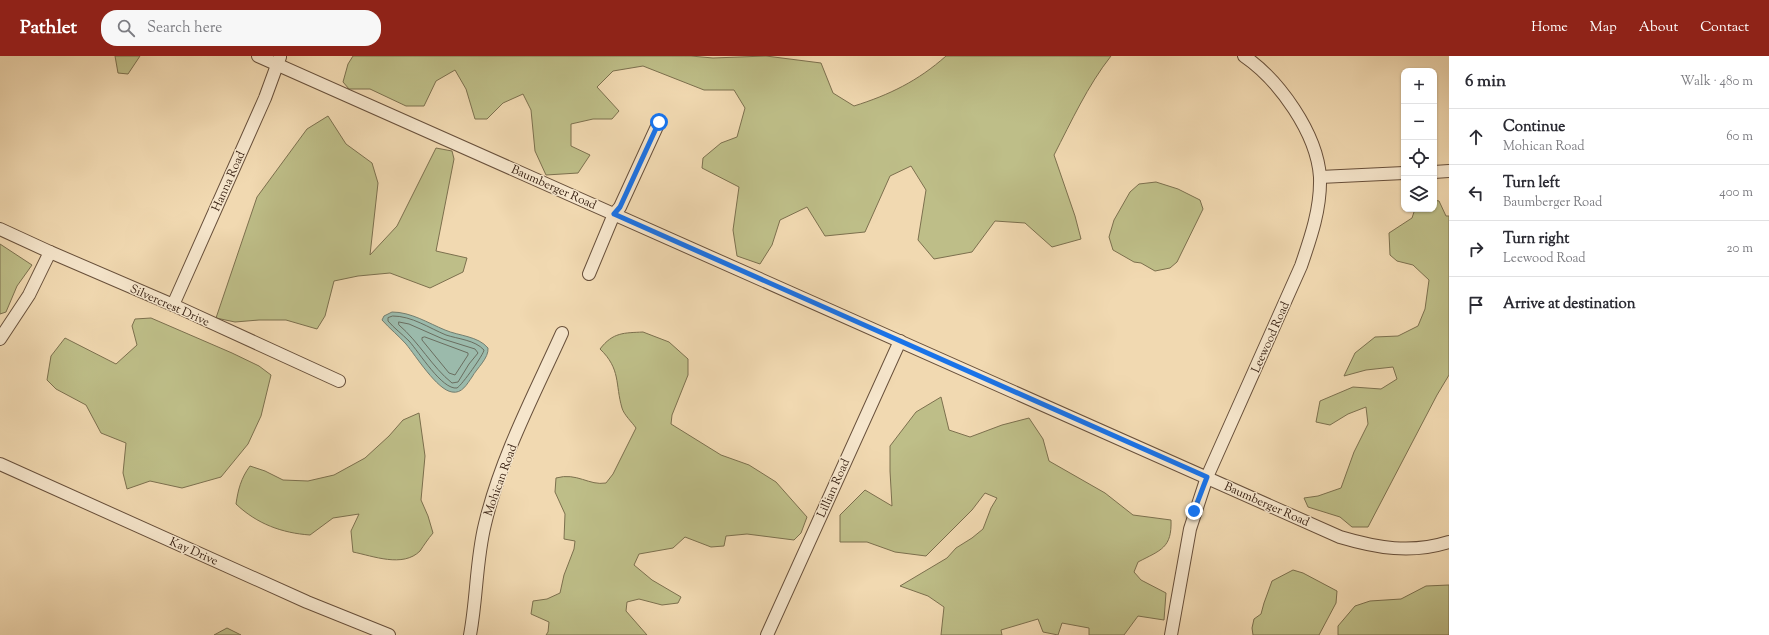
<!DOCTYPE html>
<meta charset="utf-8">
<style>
body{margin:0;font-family:"Sorts Mill Goudy",serif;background:#f7f7f7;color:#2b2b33}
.controls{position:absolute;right:12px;top:12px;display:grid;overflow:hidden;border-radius:8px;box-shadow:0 1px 3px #0004}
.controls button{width:36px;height:36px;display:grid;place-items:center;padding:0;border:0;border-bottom:1px solid #e1e1e2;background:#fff;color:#2b2b33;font:20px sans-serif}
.stop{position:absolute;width:12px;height:12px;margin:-9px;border:3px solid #1a73e8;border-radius:50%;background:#fff}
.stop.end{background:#1a73e8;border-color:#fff;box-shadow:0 1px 4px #0008}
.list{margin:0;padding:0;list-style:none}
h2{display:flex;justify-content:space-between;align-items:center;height:52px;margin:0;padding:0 16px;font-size:17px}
h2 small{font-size:13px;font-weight:400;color:#7c7c81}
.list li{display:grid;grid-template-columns:26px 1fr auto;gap:12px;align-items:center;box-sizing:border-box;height:56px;padding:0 16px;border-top:1px solid #e1e1e2}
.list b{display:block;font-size:15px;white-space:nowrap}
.list p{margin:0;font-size:13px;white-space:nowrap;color:#7c7c81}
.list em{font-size:13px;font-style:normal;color:#7c7c81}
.icon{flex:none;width:22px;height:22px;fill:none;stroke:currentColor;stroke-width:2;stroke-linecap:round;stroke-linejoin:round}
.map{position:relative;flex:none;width:1449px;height:579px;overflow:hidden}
header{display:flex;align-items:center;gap:24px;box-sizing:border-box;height:56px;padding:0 20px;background:#8f2418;color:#fff}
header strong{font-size:19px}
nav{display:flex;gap:22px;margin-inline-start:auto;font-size:14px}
.search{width:280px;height:36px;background:#f7f7f7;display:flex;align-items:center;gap:10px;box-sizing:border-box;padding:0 14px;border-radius:16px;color:#7c7c81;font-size:15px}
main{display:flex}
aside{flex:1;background:#fff}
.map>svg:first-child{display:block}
.green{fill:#bebe88;stroke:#7c704e}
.water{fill:#9bbaab;stroke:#747e6f}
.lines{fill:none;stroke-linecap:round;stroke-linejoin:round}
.shore{stroke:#6a6e60;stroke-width:1}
.street-casing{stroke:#68503b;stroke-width:14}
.street{stroke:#f6e6cc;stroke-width:12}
.route{stroke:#1a73e8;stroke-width:5}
.labels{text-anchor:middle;stroke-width:3;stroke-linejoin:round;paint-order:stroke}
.street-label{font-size:12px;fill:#3a2314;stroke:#f6e6cc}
</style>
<header>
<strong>Pathlet</strong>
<div class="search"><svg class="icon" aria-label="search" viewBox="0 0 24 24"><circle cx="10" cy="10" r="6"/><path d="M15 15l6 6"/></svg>Search here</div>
<nav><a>Home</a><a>Map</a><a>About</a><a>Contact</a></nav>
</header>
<main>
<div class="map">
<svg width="1449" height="579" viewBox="0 0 1449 579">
<rect width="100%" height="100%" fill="#f1d9b1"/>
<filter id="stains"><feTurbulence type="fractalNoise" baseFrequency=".005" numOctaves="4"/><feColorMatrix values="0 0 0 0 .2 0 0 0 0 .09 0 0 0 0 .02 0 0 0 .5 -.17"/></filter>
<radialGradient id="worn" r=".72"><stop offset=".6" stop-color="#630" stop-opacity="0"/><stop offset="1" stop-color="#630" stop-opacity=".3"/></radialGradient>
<g class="green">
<path d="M115,0H140L128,18L118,17Z"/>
<path d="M353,0H691L713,2L766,0L821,7L833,37L854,50C889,39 918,25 946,0H1111C1088,29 1071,66 1054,99L1075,160L1081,183L1052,191L1025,167L995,165L972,196L934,203L918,184L926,134L911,110L890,120L865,176L825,180L807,151L780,164L772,189L760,208L737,200L733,174L739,131L702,112L703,102L721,87L737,81L745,52L734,34H704L643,10L613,15L597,31L619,55L612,63H593L571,68V90L590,99L578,117L546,119L535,95L531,54L523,38L503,47L487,63H475L466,33L455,14L436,25L424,50H406L370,33H349L343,26L348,8Z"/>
<path d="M328,60L346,88L372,107L378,127L370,199L397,170L436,92L452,95L454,103L436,195L467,202L463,216L430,232L390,217L358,220L334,225L325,260L317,273L286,264H259L235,266L216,262L257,141L307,73Z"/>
<path d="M1156,126L1178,133L1200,144L1203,153L1177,206L1170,212L1155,215L1141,207L1134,206L1113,194L1109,181L1114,164L1130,136L1139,128Z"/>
<path d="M1434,144L1439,145L1446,160H1449V319L1437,339L1368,471H1352L1340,461L1308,451L1304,442L1318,440L1341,432L1354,396L1368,368L1366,351L1348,358L1330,369L1316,366L1320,345L1353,331L1381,333L1397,323L1393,311L1366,314L1344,320L1355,297L1375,281L1398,280L1418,270L1425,253L1429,224L1413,209L1397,205L1390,199L1389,177L1412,162L1415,153H1434Z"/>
<path d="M0,188L32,209L17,230L6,256L0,258Z"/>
<path d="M151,262L232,297L259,310L271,319L261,360L248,388L221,421L182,432L150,425L127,433L123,417L126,387L101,377L86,349L56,333L47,324L51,300L65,282L116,308L137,289L132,270L135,263Z"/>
<path d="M643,276L669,286L688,303V319L672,359L671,368L721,399L749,409L776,426L807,461L801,477L794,484L747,478L726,480L724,490L711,491L685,481L673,492L639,498L634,509L652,524L681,541L678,547L662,549L639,543L627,546L626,555L647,579H546L548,576L549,566L531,558L533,545L547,543L560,537L564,519L574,493L575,485L564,483L565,458L555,436L556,422C577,416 589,430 606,427L613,418L636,372C632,366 624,359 622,352C615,328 621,313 600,293C613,276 624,277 643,276Z"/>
<path d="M941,341L949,374L970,381L1002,369L1029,362L1043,383L1049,405L1105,437L1133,459L1171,464C1172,492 1161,494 1138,506L1134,516L1141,524L1166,537L1164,564L1138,560L1124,579H1089V572L1062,567L1058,579L1043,576L1038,563L1001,574L1002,579H941L944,551L928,540L900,530L947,502L956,492L972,482L983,473L991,452L997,442L985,437L972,454L926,500L895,496L867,486H840V459L865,434L892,450L890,415V390L916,356Z"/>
<path d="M419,357L425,400L421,444L428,460L433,477C428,483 424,489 420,495C403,512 373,500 353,496L351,475L359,458L333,462L310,479C282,477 257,468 236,448C238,434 241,422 250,410L265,415L283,424L308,425L334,419L365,402L389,380L403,364Z"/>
<path d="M1293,514L1303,517L1337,535L1336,547L1319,579H1253L1252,572L1254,563L1261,558L1264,547L1272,525Z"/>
<path d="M1449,529V579H1338V570L1355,550L1370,545L1401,543L1426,530Z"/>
<path d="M227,572L241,579H214Z"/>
</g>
<path class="water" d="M392,256C411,256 428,267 445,274C459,280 478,280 488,292C489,302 477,312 472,321C467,328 462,338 452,336C437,334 416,300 406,288C399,280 390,273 382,264L384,260Z"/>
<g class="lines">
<g class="shore">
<path d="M393,260C412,260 429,272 446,279C458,283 475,284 484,294C484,298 462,329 457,332C442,334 419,296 409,285C402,278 394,272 388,265V262Z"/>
<path d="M399,266L409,268L443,283L475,293L478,297L469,308L458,326L452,327C432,311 419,286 399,269Z"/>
<path d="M425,281L468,297V299L455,319L449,317L422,284V282Z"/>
</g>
<g class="street-casing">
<g id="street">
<path d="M258,0L1340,481C1377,492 1411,498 1449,486"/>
<path d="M1434,116L1449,115"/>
<path d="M1320,121L1404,117"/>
<path d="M0,173L50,196L173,249L339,325"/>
<path d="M589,218L614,158L620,151L659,66"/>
<path d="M173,249L265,42L280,1"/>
<path d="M0,283L29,239L50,196"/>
<path d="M0,408L307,546L389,579"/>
<path d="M470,579C477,542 476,504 485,468C501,401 534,339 562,277"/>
<path d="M767,579L900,285"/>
<path d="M1171,579L1190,473L1207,421L1301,210C1311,181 1321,152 1320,121C1317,77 1279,24 1244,0"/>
</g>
</g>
<use href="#street" class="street"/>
</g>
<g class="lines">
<path class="route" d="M659,66L620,151L614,158L1207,421L1194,455"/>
</g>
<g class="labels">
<g class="street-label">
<text transform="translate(228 125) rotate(-66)" y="4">Hanna Road</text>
<text transform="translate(554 131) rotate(24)" y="4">Baumberger Road</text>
<text transform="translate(170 249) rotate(24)" y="4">Silvercrest Drive</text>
<text transform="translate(1270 281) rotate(-66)" y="4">Leewood Road</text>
<text transform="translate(500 424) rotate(-70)" y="4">Mohican Road</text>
<text transform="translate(833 432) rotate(-66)" y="4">Lillian Road</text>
<text transform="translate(1267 448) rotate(24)" y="4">Baumberger Road</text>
<text transform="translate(194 495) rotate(24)" y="4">Kay Drive</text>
</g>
</g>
<rect width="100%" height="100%" filter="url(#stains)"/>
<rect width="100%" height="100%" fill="url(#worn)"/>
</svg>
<div class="controls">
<button>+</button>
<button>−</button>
<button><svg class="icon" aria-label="locate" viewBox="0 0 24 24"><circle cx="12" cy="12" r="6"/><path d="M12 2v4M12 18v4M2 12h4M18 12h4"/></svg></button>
<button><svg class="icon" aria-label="layers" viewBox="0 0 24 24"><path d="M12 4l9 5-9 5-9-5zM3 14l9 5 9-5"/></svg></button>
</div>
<div class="stop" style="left:659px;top:66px"></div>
<div class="stop end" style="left:1194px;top:455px"></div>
</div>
<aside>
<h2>6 min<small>Walk · 480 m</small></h2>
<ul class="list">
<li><svg class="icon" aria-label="ahead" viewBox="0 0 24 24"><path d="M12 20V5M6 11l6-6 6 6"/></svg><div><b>Continue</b><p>Mohican Road</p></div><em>60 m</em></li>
<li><svg class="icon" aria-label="left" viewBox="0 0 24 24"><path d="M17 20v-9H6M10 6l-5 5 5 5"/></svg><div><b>Turn left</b><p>Baumberger Road</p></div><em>400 m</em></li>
<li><svg class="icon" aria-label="right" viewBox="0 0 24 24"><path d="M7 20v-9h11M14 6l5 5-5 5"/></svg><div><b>Turn right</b><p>Leewood Road</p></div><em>20 m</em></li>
<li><svg class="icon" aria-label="arrive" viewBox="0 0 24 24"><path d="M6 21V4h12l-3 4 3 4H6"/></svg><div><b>Arrive at destination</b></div></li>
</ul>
</aside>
</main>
